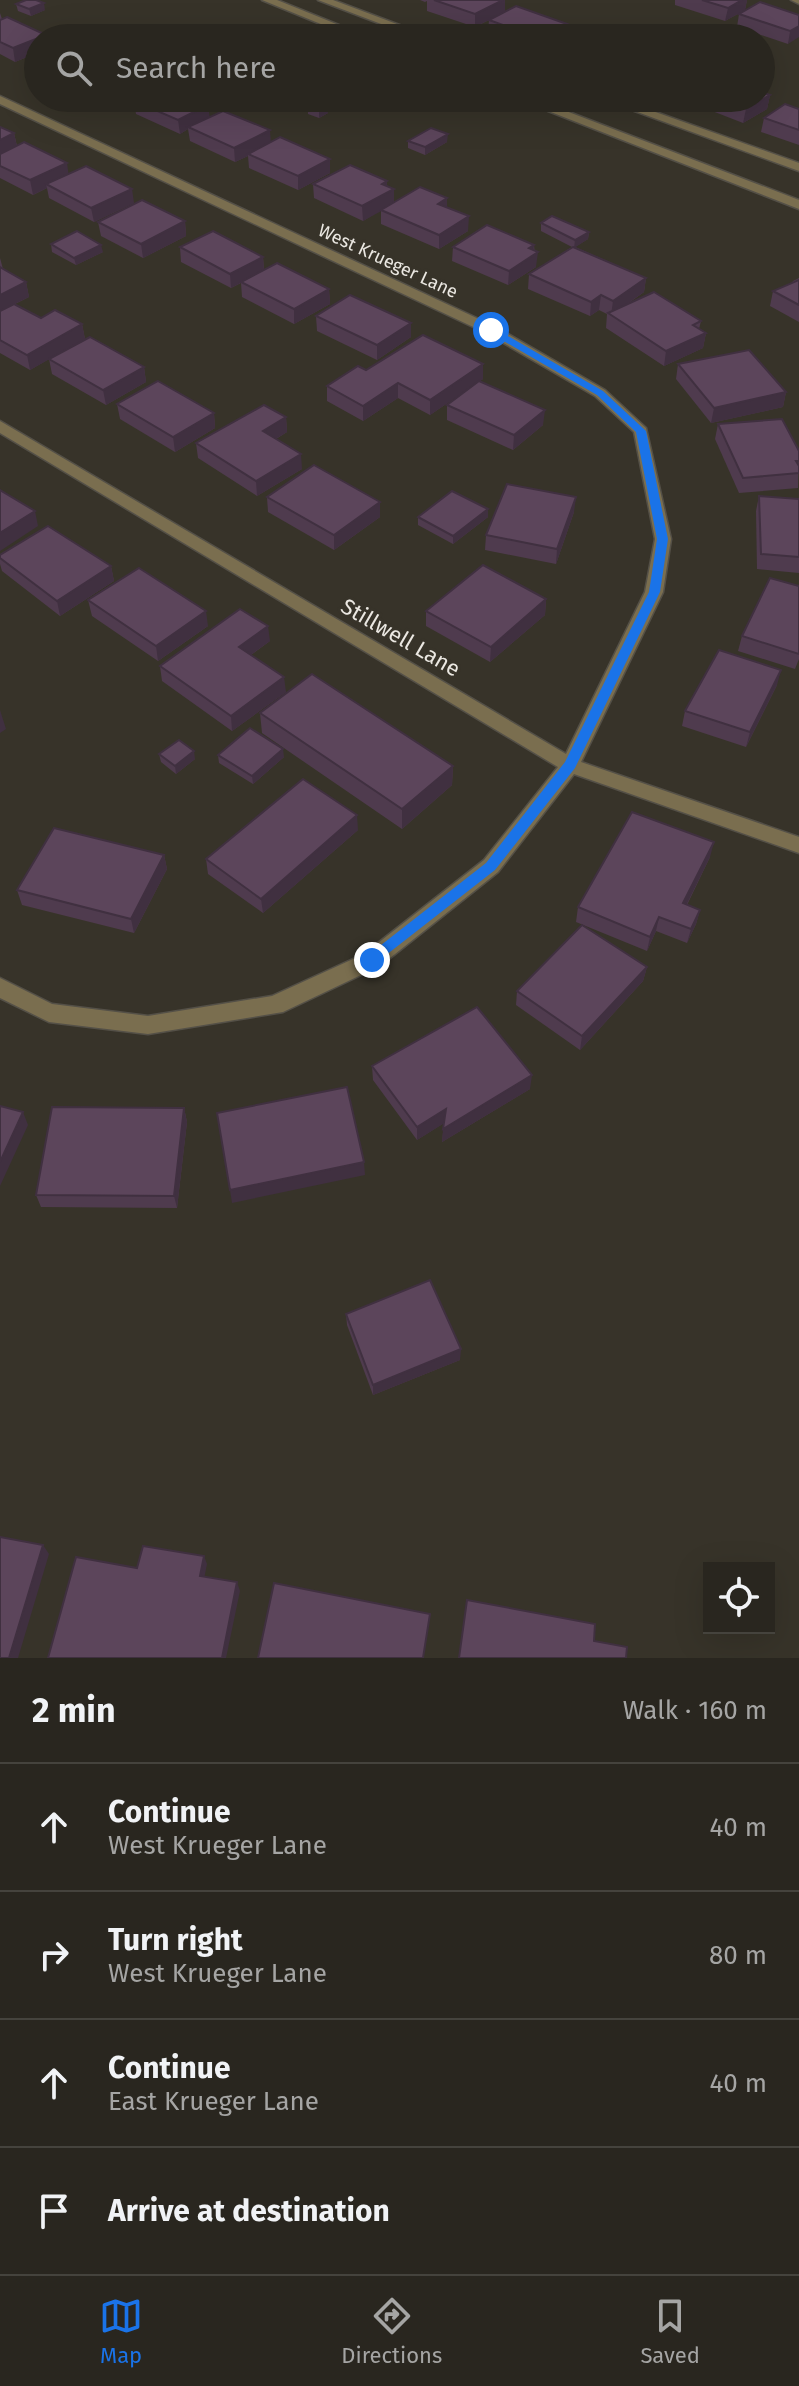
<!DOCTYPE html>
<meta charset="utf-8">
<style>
body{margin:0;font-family:"Fira Sans",sans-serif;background:#35322c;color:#f1f3f6}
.controls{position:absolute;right:24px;bottom:24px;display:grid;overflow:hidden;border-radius:0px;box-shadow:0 8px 32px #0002}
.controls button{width:72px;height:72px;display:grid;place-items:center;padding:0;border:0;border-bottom:2px solid #45433d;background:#29261f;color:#f1f3f6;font:40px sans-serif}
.stop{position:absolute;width:24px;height:24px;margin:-18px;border:6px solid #1a73e8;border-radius:50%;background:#fff}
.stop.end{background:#1a73e8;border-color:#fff;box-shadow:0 2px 8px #0008}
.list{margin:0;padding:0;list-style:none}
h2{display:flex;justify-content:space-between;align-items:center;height:104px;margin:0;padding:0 32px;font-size:34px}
h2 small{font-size:26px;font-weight:400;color:#a5a5a4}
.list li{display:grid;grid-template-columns:52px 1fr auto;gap:24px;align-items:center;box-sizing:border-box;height:128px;padding:0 32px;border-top:2px solid #45433d}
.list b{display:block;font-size:30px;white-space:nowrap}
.list p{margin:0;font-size:26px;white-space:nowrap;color:#a5a5a4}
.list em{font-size:26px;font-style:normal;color:#a5a5a4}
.icon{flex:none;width:44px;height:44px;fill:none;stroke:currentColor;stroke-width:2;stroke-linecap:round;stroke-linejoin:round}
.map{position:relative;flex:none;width:799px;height:1658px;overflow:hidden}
.search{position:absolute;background:#29261f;box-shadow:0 8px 32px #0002;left:24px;right:24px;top:24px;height:88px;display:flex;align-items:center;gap:20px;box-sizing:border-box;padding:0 28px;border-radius:44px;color:#a5a5a4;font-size:30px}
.sheet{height:616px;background:#29261f}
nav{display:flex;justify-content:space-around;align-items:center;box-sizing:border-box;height:112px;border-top:2px solid #45433d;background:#29261f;font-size:22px;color:#a5a5a4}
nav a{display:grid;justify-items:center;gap:4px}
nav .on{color:#1a73e8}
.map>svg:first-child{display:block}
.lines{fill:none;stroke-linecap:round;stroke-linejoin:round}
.street-casing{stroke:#545047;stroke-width:3}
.street{fill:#7a6e4f;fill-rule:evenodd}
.wall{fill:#4f3b4e}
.shaded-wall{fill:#403040}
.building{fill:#5c455b;stroke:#403040;stroke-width:2}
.route{fill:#1a73e8}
.labels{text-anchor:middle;stroke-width:6;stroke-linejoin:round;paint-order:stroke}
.far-street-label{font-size:18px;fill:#ebe8e2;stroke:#373329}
.street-label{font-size:22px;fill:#ebe8e2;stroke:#373329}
</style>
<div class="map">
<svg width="799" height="1658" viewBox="0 0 799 1658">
<rect width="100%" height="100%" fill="#373329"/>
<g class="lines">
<g class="street-casing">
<g id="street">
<path d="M262,0H277L371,38H355Z"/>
<path d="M318,0H333L434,38H418Z"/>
<path d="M791,0H799V4Z"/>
<path d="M0,96L496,327L605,390L646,428L671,539L663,592L581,762L799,837V853L574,774L498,872L380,966L283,1012L148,1034L49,1022L0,998V978L52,1004L148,1016L272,996L364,954L484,860L558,767L0,433V421L566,754L645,592L655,539L634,432L595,396L486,333L0,104Z"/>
<path d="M515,98H532L799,200V209Z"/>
<path d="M599,98H616L799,163V171Z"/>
</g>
</g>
<use href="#street" class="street"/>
</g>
<g class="wall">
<path d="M420,0H505V12L566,37L604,38H501L488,33L489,20L475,27L427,11V1L425,2Z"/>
<path d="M675,0H747L745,10L725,21L675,5Z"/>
<path d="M16,4L45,10L31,16L18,11Z"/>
<path d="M0,13L2,19L38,38V70L29,66L27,57L15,62L0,54Z"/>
<path d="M739,14L799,15L788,44L737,27Z"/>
<path d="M770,95L767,109L743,123L689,102L690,98H761Z"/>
<path d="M93,98H192L209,117L271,142L330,159V173L298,190L249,168L248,156L235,162L190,141L188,129L180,134L136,114L134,102L117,109Z"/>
<path d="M308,106L328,113L319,118L308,114Z"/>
<path d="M799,109V145L761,132L764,118Z"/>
<path d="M0,127L14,133L17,146L69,174L134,203L94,222L49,198L47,188L33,195L0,178Z"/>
<path d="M408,141L447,142L425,155L408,148Z"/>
<path d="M387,181V186L394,189V202L447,198V207L468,231L439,249L381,224V210L363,221L314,198L313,184Z"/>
<path d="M185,221L186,236L143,258L101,236L98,222Z"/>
<path d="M541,223L589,232L588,239L575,247L646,278L644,292L626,305L701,321L699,329L706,333L703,348L664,366L606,328L607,314L599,310L590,316L528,289L529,274L572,247L541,231Z"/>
<path d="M51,244L103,252L76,265L52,252Z"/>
<path d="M534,245L536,267L508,285L452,261L453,247Z"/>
<path d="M180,247L263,257L264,270L329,289L330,304L294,324L242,297L241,283L231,288L181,262Z"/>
<path d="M0,258L3,269L26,282L29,297L15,304L41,318L82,324L85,339L144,367L146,382L106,405L52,374L49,359L30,370L0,353Z"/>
<path d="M799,278V322L770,306L773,291L792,283L793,281Z"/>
<path d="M316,316L411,323V337L377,360L317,331Z"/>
<path d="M678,364L786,392L783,407L711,423L676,379Z"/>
<path d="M366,370L483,379L480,381L543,425L513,450L447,420V405L468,389L430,415L398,398L363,421L327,401V386Z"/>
<path d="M117,404L214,413L215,428L175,452L120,419Z"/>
<path d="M286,417L287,432L276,439L302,469L257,496L198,458L196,443Z"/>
<path d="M718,424L799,451L798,488L739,493L715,439Z"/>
<path d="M759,496L799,499V573L757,569L756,511Z"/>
<path d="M267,497L380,517L334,550L268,512Z"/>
<path d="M574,512L556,564L485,550L486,535Z"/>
<path d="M418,517H488L453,544L418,525Z"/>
<path d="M0,555L111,566L114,581L60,616L2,571L0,564Z"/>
<path d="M799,586V659L795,669L738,651L742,636Z"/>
<path d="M546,599L545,615L490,662L426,626V611Z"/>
<path d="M88,600L208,626L158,661L92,616Z"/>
<path d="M270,641L251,655L286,692L232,731L162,681L160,666Z"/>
<path d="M777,685L746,747L682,726L685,711Z"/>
<path d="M260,713L453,766L452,785L402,829L262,733Z"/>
<path d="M159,754L195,759L176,774L161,762Z"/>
<path d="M218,755L284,757L253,784L219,763Z"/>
<path d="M358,830L263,913L208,874L206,859Z"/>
<path d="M164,855L167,869L134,933L22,905L17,890Z"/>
<path d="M710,857L687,905L700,910L696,924L687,943L656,931L647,951L576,922L578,907Z"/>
<path d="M647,967L643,981L580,1050L516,1005L517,991Z"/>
<path d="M372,1066L530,1089L442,1142L444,1123L417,1140L373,1080Z"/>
<path d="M184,1108L187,1122L177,1208L41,1207L36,1195Z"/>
<path d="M346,1314L460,1360L373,1395L347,1325Z"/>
</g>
<g class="shaded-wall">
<path d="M503,0H505V12L475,27V14Z"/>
<path d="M742,0H747L745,10L725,21L728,8Z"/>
<path d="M44,3L45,10L31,16L29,9Z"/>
<path d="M567,24L566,37L564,38H540Z"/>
<path d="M799,26V37L788,44L790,31Z"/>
<path d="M38,38V53L26,52L27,57L15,62L13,48Z"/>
<path d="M770,95L767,109L743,123L746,109Z"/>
<path d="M115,98H143L117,109Z"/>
<path d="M208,105L210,119L188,127V129L180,134L178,120Z"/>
<path d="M327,105L328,113L319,118V110Z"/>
<path d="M270,130L271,144L248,154V156L235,162L234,148Z"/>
<path d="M14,133L17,147L0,155V140Z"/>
<path d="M448,134L447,142L425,155V147Z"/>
<path d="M330,159V173L298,190V176Z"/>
<path d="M67,163L69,177L46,184L47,188L33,195L30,180Z"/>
<path d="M387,181V193L394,189V204L363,221L362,206L382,184Z"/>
<path d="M132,189L134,203L94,222L91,208Z"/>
<path d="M447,198V213L438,204Z"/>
<path d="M469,216L468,231L439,249V235Z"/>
<path d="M185,221L186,236L143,258L141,244Z"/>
<path d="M589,232L588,239L574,248L575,240Z"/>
<path d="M101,245L103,252L76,265L74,258Z"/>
<path d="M534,245L533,255L538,252L536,267L508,285L509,271L529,248Z"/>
<path d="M263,257L264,271L231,288L230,274Z"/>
<path d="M646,278L644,292L611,315L613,301Z"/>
<path d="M26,282L29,297L0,311V295Z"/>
<path d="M329,289L330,304L294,324V309Z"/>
<path d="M601,295L599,310L590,316L591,302Z"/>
<path d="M411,323V337L377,360V345Z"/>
<path d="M82,324L85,339L30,370L27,355Z"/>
<path d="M706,333L703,348L664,366L666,351Z"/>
<path d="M483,364V379L430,415V400Z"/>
<path d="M144,367L146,382L106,405L103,390Z"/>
<path d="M398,383V398L363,421V406Z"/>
<path d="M786,392L783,407L711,423L714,408Z"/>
<path d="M545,410L543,425L513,450L514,435Z"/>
<path d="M214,413L215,428L175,452L173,437Z"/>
<path d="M286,417L287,432L264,446L263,431Z"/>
<path d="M301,454L302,469L257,496L256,481Z"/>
<path d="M576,497L574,512L556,564L557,549Z"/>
<path d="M380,502V517L334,550V535Z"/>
<path d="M488,509V517L453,544V536Z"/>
<path d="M35,511L38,526L0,551V533Z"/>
<path d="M111,566L114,581L60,616L57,601Z"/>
<path d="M546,599L545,615L490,662L491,647Z"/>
<path d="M206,611L208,626L158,661L156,646Z"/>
<path d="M268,626L270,641L241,662L239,647Z"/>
<path d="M781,670L777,685L746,747L750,732Z"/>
<path d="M284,677L286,692L232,731L231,716Z"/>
<path d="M0,710L6,729L0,733Z"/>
<path d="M283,749L284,757L253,784L252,776Z"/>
<path d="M194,751L195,759L176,774L175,766Z"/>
<path d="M453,766L452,785L402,829V809Z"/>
<path d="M357,815L358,830L263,913L261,899Z"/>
<path d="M714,842L710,857L680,918L683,903Z"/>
<path d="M164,855L167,869L134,933L131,919Z"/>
<path d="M700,910L696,924L687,943L691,929Z"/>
<path d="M659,917L656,931L647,951L650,937Z"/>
<path d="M647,967L643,981L580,1050L582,1036Z"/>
<path d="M532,1075L530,1089L442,1142L443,1129Z"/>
<path d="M184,1108L187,1122L177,1208L174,1196Z"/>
<path d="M446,1109V1122L417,1140V1127Z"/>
<path d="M23,1112L28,1125L0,1186V1162Z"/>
<path d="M364,1162L365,1175L232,1203L230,1190Z"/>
<path d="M461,1349L460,1360L373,1395V1385Z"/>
<path d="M43,1545L49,1554L18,1658H9Z"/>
<path d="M204,1556L207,1564L203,1584L200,1576Z"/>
<path d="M237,1582L240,1591L226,1658H222Z"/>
</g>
<g class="building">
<path d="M26,0H36L44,3L29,9L16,4Z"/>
<path d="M434,0H503L475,14Z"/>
<path d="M702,0H742L728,8Z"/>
<path d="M760,2L799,15V26L790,31L739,14Z"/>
<path d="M516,6L567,24L539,38L489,20Z"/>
<path d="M7,17L46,35L13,48L0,42V20Z"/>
<path d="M580,29L604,38H563Z"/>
<path d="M38,48V58L26,52Z"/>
<path d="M761,92L770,95L746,109L716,98H761Z"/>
<path d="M140,98H192L208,105L178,120L134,101Z"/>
<path d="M316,101L327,105L319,110L308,106Z"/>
<path d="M785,104L799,109V130L764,118Z"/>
<path d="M223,111L270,130L234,148L188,127Z"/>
<path d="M0,127L14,133L0,140Z"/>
<path d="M431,128L448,134L425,147L408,141Z"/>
<path d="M280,137L330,159L298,176L248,154Z"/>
<path d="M24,142L67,163L30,180L0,166V154Z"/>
<path d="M350,165L387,181L382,184L394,189L362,206L313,184Z"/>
<path d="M86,166L132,189L91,208L46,184Z"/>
<path d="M420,187L447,198L438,204L469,216L439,235L381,210Z"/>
<path d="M142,200L185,221L141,244L98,222Z"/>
<path d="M552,216L589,232L575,240L541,223Z"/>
<path d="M487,225L534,245L529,248L538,252L509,271L453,247Z"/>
<path d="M77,231L101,245L74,258L51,244Z"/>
<path d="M213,231L263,257L230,274L180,247Z"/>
<path d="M573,247L646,278L613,301L601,295L591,302L529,274Z"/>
<path d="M277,263L329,289L294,309L241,282Z"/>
<path d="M0,267L26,282L0,295Z"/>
<path d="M799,280V305L773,291Z"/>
<path d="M654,292L701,321L693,325L706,333L666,351L608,313Z"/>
<path d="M350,295L411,323L377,345L316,316Z"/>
<path d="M14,304L41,318L55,310L82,324L27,355L0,340V311Z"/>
<path d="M423,335L483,364L430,400L398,383L363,406L327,386L358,366L366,370Z"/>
<path d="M90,337L144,367L103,390L49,359Z"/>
<path d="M749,350L786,392L714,408L678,364Z"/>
<path d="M158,381L214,413L173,437L117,404Z"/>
<path d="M479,381L545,410L514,435L447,405Z"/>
<path d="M264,405L286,417L263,431L301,454L256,481L196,443Z"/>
<path d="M782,419L799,451V461H796L799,466V473L743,478L718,424Z"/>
<path d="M314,465L380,502L334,535L267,497Z"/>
<path d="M507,484L576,497L557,549L486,535Z"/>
<path d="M0,490L35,511L0,533Z"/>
<path d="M452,491L488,509L453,536L418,517Z"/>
<path d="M759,496L799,499V557L761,554Z"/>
<path d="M48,526L111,566L57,601L0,558V555Z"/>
<path d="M483,565L546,599L491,647L426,611Z"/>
<path d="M139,568L206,611L156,646L88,600Z"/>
<path d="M770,578L799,586V654L742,636Z"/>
<path d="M240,609L268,626L239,647L284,677L231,716L160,666Z"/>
<path d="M719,650L781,670L750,732L685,711Z"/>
<path d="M312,674L453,766L402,809L260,713Z"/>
<path d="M250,728L283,749L252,776L218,755Z"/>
<path d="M179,740L194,751L175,766L159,754Z"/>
<path d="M303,779L357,815L261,899L206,859Z"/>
<path d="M632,812L714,842L683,903L700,910L691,929L659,917L650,937L578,907Z"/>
<path d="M54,828L164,855L131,919L17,890Z"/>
<path d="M582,925L647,967L582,1036L517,991Z"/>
<path d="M477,1007L532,1075L443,1129L446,1109L417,1127L372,1066Z"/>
<path d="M347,1087L364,1162L230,1190L217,1113Z"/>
<path d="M0,1106L23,1112L0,1162Z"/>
<path d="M52,1107L184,1108L174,1196L36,1195Z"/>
<path d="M430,1280L461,1349L373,1385L346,1314Z"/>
<path d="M0,1537L43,1545L9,1658H0Z"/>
<path d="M143,1546L204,1556L200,1576L237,1582L222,1658H48L76,1557L137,1568Z"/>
<path d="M274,1583L430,1614L423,1658H258Z"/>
<path d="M467,1600L595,1624L594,1641L627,1647L626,1658H459Z"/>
</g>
<path class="route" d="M488,328H494L603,391L646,431L668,539L660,592L575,768L495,870L372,966L367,964V956L486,863L565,762L649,592L657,539L636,432L597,395L488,332Z"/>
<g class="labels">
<g class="far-street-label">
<text transform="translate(388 261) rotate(25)" y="6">West Krueger Lane</text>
</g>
<g class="street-label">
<text transform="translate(401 637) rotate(30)" y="8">Stillwell Lane</text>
</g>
</g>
</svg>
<div class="controls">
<button><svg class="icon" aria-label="locate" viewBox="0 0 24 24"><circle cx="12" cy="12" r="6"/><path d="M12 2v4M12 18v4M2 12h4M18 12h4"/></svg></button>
</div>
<div class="stop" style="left:491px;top:330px"></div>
<div class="stop end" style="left:372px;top:960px"></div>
<div class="search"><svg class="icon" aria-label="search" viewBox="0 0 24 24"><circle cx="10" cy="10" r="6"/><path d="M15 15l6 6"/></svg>Search here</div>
</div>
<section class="sheet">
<h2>2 min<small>Walk · 160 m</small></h2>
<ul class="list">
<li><svg class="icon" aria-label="ahead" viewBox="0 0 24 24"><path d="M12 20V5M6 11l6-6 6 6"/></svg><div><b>Continue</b><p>West Krueger Lane</p></div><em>40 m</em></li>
<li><svg class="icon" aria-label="right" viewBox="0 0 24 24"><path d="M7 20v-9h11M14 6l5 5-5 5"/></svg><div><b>Turn right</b><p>West Krueger Lane</p></div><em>80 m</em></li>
<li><svg class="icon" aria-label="ahead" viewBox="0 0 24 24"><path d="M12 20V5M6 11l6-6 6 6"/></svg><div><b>Continue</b><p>East Krueger Lane</p></div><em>40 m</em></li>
<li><svg class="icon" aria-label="arrive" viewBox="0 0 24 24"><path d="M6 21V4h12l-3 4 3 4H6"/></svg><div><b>Arrive at destination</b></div></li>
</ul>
</section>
<nav>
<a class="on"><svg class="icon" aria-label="map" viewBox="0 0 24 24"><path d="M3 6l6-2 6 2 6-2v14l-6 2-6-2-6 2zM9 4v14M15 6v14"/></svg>Map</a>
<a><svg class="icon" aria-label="directions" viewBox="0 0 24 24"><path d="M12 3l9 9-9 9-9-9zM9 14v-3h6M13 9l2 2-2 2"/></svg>Directions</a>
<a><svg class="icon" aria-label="saved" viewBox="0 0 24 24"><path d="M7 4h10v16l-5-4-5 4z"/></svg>Saved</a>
</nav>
